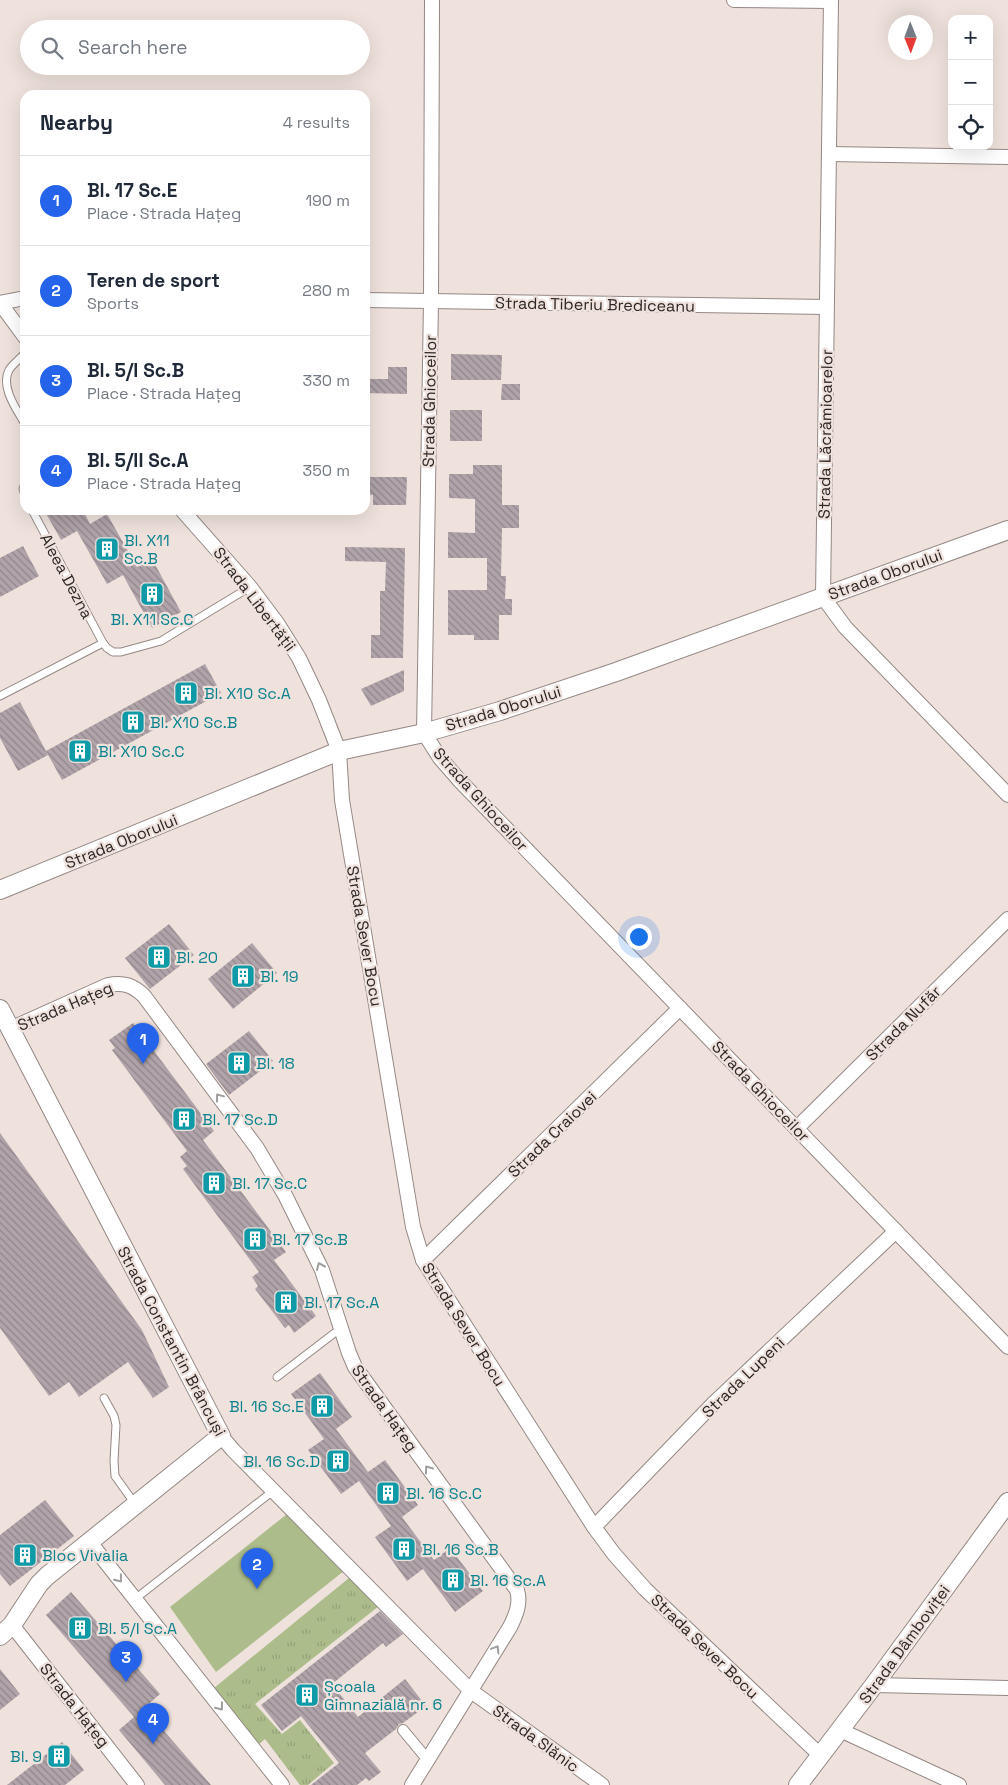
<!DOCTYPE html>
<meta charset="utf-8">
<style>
body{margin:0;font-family:"Space Grotesk",sans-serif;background:#f2f2f3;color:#1f2937}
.controls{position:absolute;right:15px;top:15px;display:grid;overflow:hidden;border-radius:10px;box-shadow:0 5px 20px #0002}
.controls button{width:45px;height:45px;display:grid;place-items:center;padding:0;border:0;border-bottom:1px solid #e0e1e3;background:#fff;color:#1f2937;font:25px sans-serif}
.compass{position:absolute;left:888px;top:15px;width:45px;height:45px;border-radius:50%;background:#fff;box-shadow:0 5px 20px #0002;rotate:179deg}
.you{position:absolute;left:638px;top:936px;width:18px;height:18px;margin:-12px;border:4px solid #fff;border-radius:50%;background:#1a73e8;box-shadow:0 0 0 8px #1a73e833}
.badge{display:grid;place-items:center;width:32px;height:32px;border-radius:50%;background:#2563eb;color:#fff;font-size:16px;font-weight:700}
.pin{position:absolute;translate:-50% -41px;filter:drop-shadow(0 1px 2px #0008)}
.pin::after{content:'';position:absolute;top:26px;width:18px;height:15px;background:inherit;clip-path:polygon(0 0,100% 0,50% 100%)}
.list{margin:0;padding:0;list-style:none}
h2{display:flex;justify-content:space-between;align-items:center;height:65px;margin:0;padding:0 20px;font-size:21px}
h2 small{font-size:16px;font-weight:400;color:#747a83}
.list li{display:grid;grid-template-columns:32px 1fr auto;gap:15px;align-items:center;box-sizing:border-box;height:90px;padding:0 20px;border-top:1px solid #e0e1e3}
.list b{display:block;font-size:19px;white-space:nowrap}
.list p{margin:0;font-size:16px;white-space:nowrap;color:#747a83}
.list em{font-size:16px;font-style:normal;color:#747a83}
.icon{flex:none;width:28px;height:28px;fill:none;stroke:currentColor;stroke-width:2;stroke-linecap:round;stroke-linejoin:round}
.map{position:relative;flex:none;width:1008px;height:1785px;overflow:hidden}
.search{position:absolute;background:#fff;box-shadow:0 5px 20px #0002;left:20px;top:20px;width:350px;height:55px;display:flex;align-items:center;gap:12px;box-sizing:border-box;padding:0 18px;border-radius:28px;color:#747a83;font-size:19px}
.panel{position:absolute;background:#fff;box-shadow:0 5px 20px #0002;left:20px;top:90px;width:350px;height:425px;border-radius:15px}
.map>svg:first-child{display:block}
.grass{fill:url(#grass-tufts)}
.garden{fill:#acbd8b}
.building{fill:url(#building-back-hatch)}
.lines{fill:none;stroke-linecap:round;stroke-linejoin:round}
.service-casing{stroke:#948884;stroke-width:9}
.pedestrian-casing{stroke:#948884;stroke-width:12}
.minor-casing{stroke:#948884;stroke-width:16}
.tertiary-casing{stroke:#948884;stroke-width:20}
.service{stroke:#fff;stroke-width:7}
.pedestrian{stroke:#fff;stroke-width:10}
.minor{stroke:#fff;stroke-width:14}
.tertiary{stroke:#fff;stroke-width:18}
.oneway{stroke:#a09e9d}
.labels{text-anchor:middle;stroke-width:4.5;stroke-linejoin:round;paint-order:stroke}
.street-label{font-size:16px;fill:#2c2725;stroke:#efe2dd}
.culture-label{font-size:16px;fill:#0d838f;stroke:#efe2dd;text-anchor:start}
</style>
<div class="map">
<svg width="1008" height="1785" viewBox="0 0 1008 1785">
<defs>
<pattern id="grass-tufts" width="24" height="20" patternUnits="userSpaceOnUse" patternTransform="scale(1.25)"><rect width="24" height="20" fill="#acbd8b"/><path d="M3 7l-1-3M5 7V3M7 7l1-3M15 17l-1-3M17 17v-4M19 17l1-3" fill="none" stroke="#94a278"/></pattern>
<pattern id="building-back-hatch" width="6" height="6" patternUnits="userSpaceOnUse" patternTransform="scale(1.25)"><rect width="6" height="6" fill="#b0a4aa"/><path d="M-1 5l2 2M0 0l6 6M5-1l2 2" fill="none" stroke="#8f868a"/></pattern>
</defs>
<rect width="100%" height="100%" fill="#efe2dd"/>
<path class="grass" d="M349,1578L379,1606L255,1704L282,1734L300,1720L334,1763L308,1785H300L265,1739L259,1744L214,1688Z"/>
<path class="garden" d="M287,1514L344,1571L216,1672L170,1607Z"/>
<g class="building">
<path d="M451,354L502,355L501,380H451Z"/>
<path d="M388,367H407V394L365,393V379H388Z"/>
<path d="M502,384H520V400H501Z"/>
<rect x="450" y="410" width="32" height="31"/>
<path d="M473,465H502V505H519V528H502L501,576H506L505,599H512V615H499V640H474V635H448V590H487V558H448V532L475,533V499L449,498V474H473Z"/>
<path d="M365,477H407L406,505H373V495L365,494Z"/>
<path d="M44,510H83L90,524L107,514L137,567L152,559L181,612L152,628L123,575L107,584L77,531L61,540Z"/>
<path d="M23,546L39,576L0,597V558Z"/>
<path d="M345,547L405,548L403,658H371V635H380V591H385L386,562L345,561Z"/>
<path d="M205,664L221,693L62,780L46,751Z"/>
<path d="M404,670V691L371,706L361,689Z"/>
<path d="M20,702L48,755L18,771L0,738V713Z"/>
<path d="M169,924L194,955L150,989L125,958Z"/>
<path d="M252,943L277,973L233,1009L208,979Z"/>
<path d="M133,1023L214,1131L203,1140L286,1252L274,1260L316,1316L294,1333L289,1325L285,1328L255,1289L258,1286L252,1277L259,1272L183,1169L187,1166L180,1157L187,1151L112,1050L115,1048L109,1040Z"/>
<path d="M249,1031L273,1061L229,1095L206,1064Z"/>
<path d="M0,1133L142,1330L169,1387L153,1398L128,1362L79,1397L69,1382L49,1396L0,1328Z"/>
<path d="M320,1373L352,1417L336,1429L368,1472L385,1460L418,1505L402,1517L434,1560L450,1548L483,1591L455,1612L423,1569L407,1581L375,1537L391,1526L359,1481L341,1494L308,1450L324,1439L291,1394Z"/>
<path d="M45,1500L74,1536L10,1586L0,1574V1535Z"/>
<path d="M71,1592L160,1694L144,1708L211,1785H165L119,1730L134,1717L46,1615Z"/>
<path d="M380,1611L403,1634L386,1647L383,1643L332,1684L358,1717L405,1679L426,1706L403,1723L399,1724L396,1729L365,1753L381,1772L369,1781L366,1778L357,1785H311L339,1763L301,1716L282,1731L261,1705Z"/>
<path d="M0,1669L20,1694L0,1710Z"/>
<path d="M62,1742L84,1770L65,1785H7Z"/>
</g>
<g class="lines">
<g class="service-casing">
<g id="service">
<path d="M25,353C20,359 13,364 9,370C0,387 17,410 25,424"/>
<path d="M25,484L23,489L25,494"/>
<path d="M32,510L103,643"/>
<path d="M0,696L103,643L107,648L113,652H121L161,641L250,587"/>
<path d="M277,1377L341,1328"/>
<path d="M104,1398L114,1416L116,1425L114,1461L115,1476L135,1504"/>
<path d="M135,1599L273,1491"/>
</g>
</g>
<g class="pedestrian-casing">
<path id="pedestrian" d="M403,1730L427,1759"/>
</g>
<g class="minor-casing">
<g id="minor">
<path d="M432,0L431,301L424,733L440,758L460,781L1008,1347"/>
<path d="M734,0L831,1"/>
<path d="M831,0L823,597L845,627L1008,795"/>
<path d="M829,154L1008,157"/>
<path d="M365,300L826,307"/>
<path d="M0,303L25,337"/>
<path d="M0,303L25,298"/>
<path d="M182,510L250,587L277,623L299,658L319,700L339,751L342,800L413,1227L423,1260L594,1527L614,1554L645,1589L820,1755"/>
<path d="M10,1029L108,985C123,982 133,985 144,996L257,1148L285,1195L322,1270L349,1353L355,1367L517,1590C521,1603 516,1615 510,1627L412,1785"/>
<path d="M797,1128L1008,919"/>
<path d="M423,1260L680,1008"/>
<path d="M221,1436L233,1450L471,1691L602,1785"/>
<path d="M594,1527L713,1404L896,1231"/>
<path d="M89,1541L282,1785"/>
<path d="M12,1625L137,1785"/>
<path d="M874,1685L1008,1688"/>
<path d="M840,1730L959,1785"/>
</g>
</g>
<g class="tertiary-casing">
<g id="tertiary">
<path d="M0,890L339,751L424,733L500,711L616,672L1008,530"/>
<path d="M0,1009L221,1436L47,1576L39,1584L12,1625L0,1636"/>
<path d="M798,1785L874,1685L1008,1502"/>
</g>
</g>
<use href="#service" class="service"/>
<use href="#pedestrian" class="pedestrian"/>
<use href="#minor" class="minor"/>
<use href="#tertiary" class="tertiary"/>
</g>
<defs><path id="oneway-chevron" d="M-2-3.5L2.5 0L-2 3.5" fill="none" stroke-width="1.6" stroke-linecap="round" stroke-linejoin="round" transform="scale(1.25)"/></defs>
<g class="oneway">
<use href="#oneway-chevron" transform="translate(219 1097) rotate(-127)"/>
<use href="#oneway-chevron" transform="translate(320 1266) rotate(-114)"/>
<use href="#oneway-chevron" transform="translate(428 1469) rotate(-126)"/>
<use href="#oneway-chevron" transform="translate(119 1579) rotate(52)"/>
<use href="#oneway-chevron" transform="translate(496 1649) rotate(-59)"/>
<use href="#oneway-chevron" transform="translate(220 1707) rotate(52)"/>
</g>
<defs>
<g id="building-square" transform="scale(1.25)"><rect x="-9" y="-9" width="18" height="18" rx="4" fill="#0f9aa8" stroke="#efe2dd"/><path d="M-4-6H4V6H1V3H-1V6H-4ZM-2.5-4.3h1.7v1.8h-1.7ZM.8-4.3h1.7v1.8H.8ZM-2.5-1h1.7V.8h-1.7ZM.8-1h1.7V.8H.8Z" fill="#fff"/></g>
</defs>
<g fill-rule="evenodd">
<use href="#building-square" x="107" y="549"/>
<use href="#building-square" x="152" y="594"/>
<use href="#building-square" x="186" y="693"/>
<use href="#building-square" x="133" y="722"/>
<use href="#building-square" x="80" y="751"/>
<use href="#building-square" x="159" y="957"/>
<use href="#building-square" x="243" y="976"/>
<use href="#building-square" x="239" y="1063"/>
<use href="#building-square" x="184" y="1119"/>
<use href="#building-square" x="214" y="1183"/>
<use href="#building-square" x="255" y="1239"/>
<use href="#building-square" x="286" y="1302"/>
<use href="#building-square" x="322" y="1406"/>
<use href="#building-square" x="338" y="1461"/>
<use href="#building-square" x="388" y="1493"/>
<use href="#building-square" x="404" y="1549"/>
<use href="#building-square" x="25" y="1555"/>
<use href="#building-square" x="453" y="1580"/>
<use href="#building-square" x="80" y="1628"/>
<use href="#building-square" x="307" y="1695"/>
<use href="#building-square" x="59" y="1756"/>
</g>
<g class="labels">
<g class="street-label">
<text transform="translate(595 304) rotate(1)" y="6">Strada Tiberiu Brediceanu</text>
<text transform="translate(429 401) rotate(-89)" y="6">Strada Ghioceilor</text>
<text transform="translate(825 434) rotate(-89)" y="6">Strada Lăcrămioarelor</text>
<text transform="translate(885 574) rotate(-20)" y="6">Strada Oborului</text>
<text transform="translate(67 576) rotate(62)" y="6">Aleea Dezna</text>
<text transform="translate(255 599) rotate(53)" y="6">Strada Libertății</text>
<text transform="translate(503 708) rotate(-17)" y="6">Strada Oborului</text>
<text transform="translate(481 799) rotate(48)" y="6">Strada Ghioceilor</text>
<text transform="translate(121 841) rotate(-22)" y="6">Strada Oborului</text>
<text transform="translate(365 936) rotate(80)" y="6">Strada Sever Bocu</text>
<text transform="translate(65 1006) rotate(-23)" y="6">Strada Hațeg</text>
<text transform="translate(903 1023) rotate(-45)" y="6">Strada Nufăr</text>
<text transform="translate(761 1091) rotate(46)" y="6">Strada Ghioceilor</text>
<text transform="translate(552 1134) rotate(-44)" y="6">Strada Craiovei</text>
<text transform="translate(464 1324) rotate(58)" y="6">Strada Sever Bocu</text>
<text transform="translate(172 1341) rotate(62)" y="6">Strada Constantin Brâncuși</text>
<text transform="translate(743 1377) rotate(-44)" y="6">Strada Lupeni</text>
<text transform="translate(385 1408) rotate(55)" y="6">Strada Hațeg</text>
<text transform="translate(904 1644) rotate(-54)" y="6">Strada Dâmboviței</text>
<text transform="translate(705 1646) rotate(44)" y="6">Strada Sever Bocu</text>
<text transform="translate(75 1705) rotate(52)" y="6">Strada Hațeg</text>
<text transform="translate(536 1738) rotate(36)" y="6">Strada Slănic</text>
</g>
<g class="culture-label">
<text x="124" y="546">Bl. X11<tspan x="124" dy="18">Sc.B</tspan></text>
<text x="152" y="625" text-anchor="middle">Bl. X11 Sc.C</text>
<text x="204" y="699">Bl. X10 Sc.A</text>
<text x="150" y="728">Bl. X10 Sc.B</text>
<text x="98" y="757">Bl. X10 Sc.C</text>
<text x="176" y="963">Bl. 20</text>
<text x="260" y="982">Bl. 19</text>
<text x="256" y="1069">Bl. 18</text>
<text x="202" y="1125">Bl. 17 Sc.D</text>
<text x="232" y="1189">Bl. 17 Sc.C</text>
<text x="272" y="1245">Bl. 17 Sc.B</text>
<text x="304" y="1308">Bl. 17 Sc.A</text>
<text x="304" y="1412" text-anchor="end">Bl. 16 Sc.E</text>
<text x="320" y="1467" text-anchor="end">Bl. 16 Sc.D</text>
<text x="406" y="1499">Bl. 16 Sc.C</text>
<text x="422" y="1555">Bl. 16 Sc.B</text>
<text x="42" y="1561">Bloc Vivalia</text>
<text x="470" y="1586">Bl. 16 Sc.A</text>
<text x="98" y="1634">Bl. 5/I Sc.A</text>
<text x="324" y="1692">Școala<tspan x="324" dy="18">Gimnazială nr. 6</tspan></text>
<text x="42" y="1762" text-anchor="end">Bl. 9</text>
</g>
</g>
</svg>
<div class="controls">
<button>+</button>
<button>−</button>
<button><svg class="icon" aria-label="locate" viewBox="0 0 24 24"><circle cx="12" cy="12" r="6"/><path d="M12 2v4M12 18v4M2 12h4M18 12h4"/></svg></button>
</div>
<svg class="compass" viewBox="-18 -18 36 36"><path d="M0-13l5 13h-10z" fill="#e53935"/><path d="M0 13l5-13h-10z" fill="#747a83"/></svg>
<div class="you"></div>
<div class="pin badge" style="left:143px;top:1064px">1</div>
<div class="pin badge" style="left:257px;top:1589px">2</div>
<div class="pin badge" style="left:126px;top:1682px">3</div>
<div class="pin badge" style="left:153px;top:1744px">4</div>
<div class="search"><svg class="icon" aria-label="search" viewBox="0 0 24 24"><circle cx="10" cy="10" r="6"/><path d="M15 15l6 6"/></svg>Search here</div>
<section class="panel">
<h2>Nearby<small>4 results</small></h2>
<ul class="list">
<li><span class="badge">1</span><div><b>Bl. 17 Sc.E</b><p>Place · Strada Hațeg</p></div><em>190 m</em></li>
<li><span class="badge">2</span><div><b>Teren de sport</b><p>Sports</p></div><em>280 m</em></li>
<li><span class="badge">3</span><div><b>Bl. 5/I Sc.B</b><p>Place · Strada Hațeg</p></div><em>330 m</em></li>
<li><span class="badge">4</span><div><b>Bl. 5/II Sc.A</b><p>Place · Strada Hațeg</p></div><em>350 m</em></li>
</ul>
</section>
</div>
